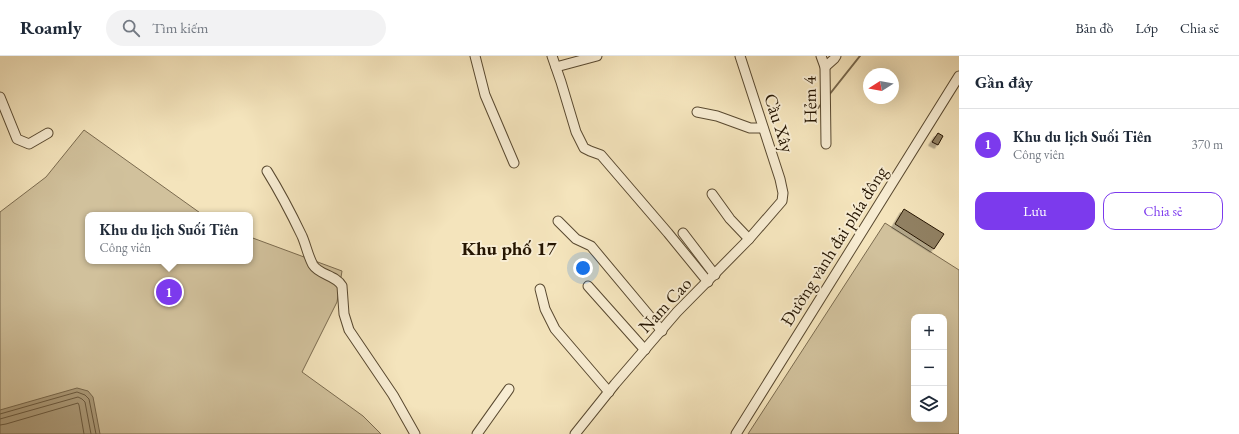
<!DOCTYPE html>
<html lang="vi">
<meta charset="utf-8">
<style>
body{margin:0;font-family:"EB Garamond",serif;background:#f2f2f3;color:#1f2937}
.controls{position:absolute;right:12px;bottom:12px;display:grid;overflow:hidden;border-radius:8px;box-shadow:0 4px 16px #0002}
.controls button{width:36px;height:36px;display:grid;place-items:center;padding:0;border:0;border-bottom:1px solid #e0e1e3;background:#fff;color:#1f2937;font:20px sans-serif}
.compass{position:absolute;left:863px;top:12px;width:36px;height:36px;border-radius:50%;background:#fff;box-shadow:0 4px 16px #0002;rotate:259deg}
.you{position:absolute;left:583px;top:212px;width:14px;height:14px;margin:-10px;border:3px solid #fff;border-radius:50%;background:#1a73e8;box-shadow:0 0 0 6px #1a73e833}
.badge{display:grid;place-items:center;width:26px;height:26px;border-radius:50%;background:#7c3aed;color:#fff;font-size:13px;font-weight:700}
.pin{position:absolute;translate:-50% -50%;border:2px solid #fff;box-shadow:0 1px 4px #0006}
.popup{position:absolute;left:85px;top:156px;width:168px;height:52px;box-sizing:border-box;display:grid;place-content:center;border-radius:8px;background:#fff;filter:drop-shadow(0 1px 3px #0005);font-size:13px;white-space:nowrap;color:#747a83}
.popup b{font-size:15px;color:#1f2937}
.popup::after{content:'';position:absolute;left:50%;top:100%;margin-left:-8px;border:8px solid transparent;border-top-color:#fff}
.list{margin:0;padding:0;list-style:none}
h2{display:flex;justify-content:space-between;align-items:center;height:52px;margin:0;padding:0 16px;font-size:17px}
h2 small{font-size:13px;font-weight:400;color:#747a83}
.list li{display:grid;grid-template-columns:26px 1fr auto;gap:12px;align-items:center;box-sizing:border-box;height:72px;padding:0 16px;border-top:1px solid #e0e1e3}
.list b{display:block;font-size:15px;white-space:nowrap}
.list p{margin:0;font-size:13px;white-space:nowrap;color:#747a83}
.list em{font-size:13px;font-style:normal;color:#747a83}
.actions{display:flex;gap:8px;padding:12px 16px}
.actions a{flex:1;padding:9px 0;border:1px solid #7c3aed;border-radius:12px;text-align:center;font-size:14px;color:#7c3aed}
.actions .main{background:#7c3aed;color:#fff}
.icon{flex:none;width:22px;height:22px;fill:none;stroke:currentColor;stroke-width:2;stroke-linecap:round;stroke-linejoin:round}
.map{position:relative;flex:none;width:959px;height:378px;overflow:hidden}
header{display:flex;align-items:center;gap:24px;box-sizing:border-box;height:56px;padding:0 20px;background:#fff;border-bottom:1px solid #e0e1e3}
header strong{font-size:19px}
nav{display:flex;gap:22px;margin-inline-start:auto;font-size:14px}
.search{width:280px;height:36px;background:#f2f2f3;display:flex;align-items:center;gap:10px;box-sizing:border-box;padding:0 14px;border-radius:22px;color:#747a83;font-size:15px}
main{display:flex}
aside{flex:1;background:#fff}
.map>svg:first-child{display:block}
.green{fill:#d1c19c;stroke:#7b6b4f;fill-rule:evenodd}
.water{fill:#ae9e7d;stroke:#77674c}
.lines{fill:none;stroke-linecap:round;stroke-linejoin:round}
.shore{stroke:#6a5a40;stroke-width:1}
.stream{stroke:#77674c;stroke-width:2}
.building{fill:#918163;stroke:#251502;filter:url(#shadow)}
.minor-casing{stroke:#594930;stroke-width:11}
.minor{stroke:#f8edd3;stroke-width:9}
.labels{text-anchor:middle;stroke-width:4;stroke-linejoin:round;paint-order:stroke}
.street-label{font-size:18px;fill:#251502;stroke:#f8edd3}
.neighbourhood-label{font-size:19px;font-weight:bold;fill:#251502;stroke:#f8edd3}
</style>
<header>
<strong>Roamly</strong>
<div class="search"><svg class="icon" aria-label="search" viewBox="0 0 24 24"><circle cx="10" cy="10" r="6"/><path d="M15 15l6 6"/></svg>Tìm kiếm</div>
<nav><a>Bản đồ</a><a>Lớp</a><a>Chia sẻ</a></nav>
</header>
<main>
<div class="map">
<svg width="959" height="378" viewBox="0 0 959 378">
<defs>
<filter id="shadow"><feDropShadow dx="-3.5" dy="3.5" stdDeviation="0" flood-color="#0004"/></filter>
</defs>
<rect width="100%" height="100%" fill="#f4e4bc"/>
<filter id="stains"><feTurbulence type="fractalNoise" baseFrequency=".005" numOctaves="4"/><feColorMatrix values="0 0 0 0 .2 0 0 0 0 .09 0 0 0 0 .02 0 0 0 .5 -.17"/></filter>
<radialGradient id="worn" r=".72"><stop offset=".6" stop-color="#630" stop-opacity="0"/><stop offset="1" stop-color="#630" stop-opacity=".3"/></radialGradient>
<g class="green">
<path d="M84,74L203,159H88V205H250V181L342,215L337,246L302,316L363,360L381,378H0V156L46,121Z"/>
<path d="M885,167L959,214V378H748ZM914,261H944V363H914Z"/>
</g>
<path class="water" d="M77,332L88,335L93,341L100,378H0V354Z"/>
<g class="lines">
<g class="shore">
<path d="M0,358L77,336L85,339L89,343L96,378"/>
<path d="M0,363L78,341L82,343L85,346L91,378"/>
<path d="M0,369L6,368L78,347L79,349L84,378"/>
</g>
<g class="stream">
<path d="M829,39L860,0"/>
<path d="M814,57L822,47"/>
</g>
</g>
<g class="building">
<path d="M938,77L943,80L938,89L932,86Z"/>
<path d="M904,153L944,178L934,193L895,168Z"/>
</g>
<g class="lines">
<g class="minor-casing">
<g id="minor">
<path d="M475,0L485,39L514,107"/>
<path d="M552,0L561,26L576,76L584,92L590,95L601,99L668,177L708,226"/>
<path d="M821,0L825,11L826,88"/>
<path d="M556,11L597,0"/>
<path d="M825,11L834,3L836,0"/>
<path d="M0,41L17,83L29,88L48,77"/>
<path d="M697,56L717,60L750,72H763"/>
<path d="M267,115C280,136 291,157 302,180C306,189 308,200 313,209C319,219 336,219 342,230L344,258L349,274L393,339L415,378"/>
<path d="M712,138L730,163L749,183"/>
<path d="M558,165L576,183L591,190L662,275"/>
<path d="M683,177L715,219"/>
<path d="M588,230L645,294"/>
<path d="M540,233L545,253L555,273L609,336"/>
<path d="M477,378L509,333"/>
<path d="M575,378L615,328L677,256L749,183L782,145L783,137L780,123L740,0"/>
<path d="M736,378L959,20"/>
</g>
</g>
<use href="#minor" class="minor"/>
</g>
<g class="labels">
<g class="street-label">
<text transform="translate(810 44) rotate(-91)" y="6">Hẻm 4</text>
<text transform="translate(779 67) rotate(72)" y="6">Cầu Xây</text>
<text transform="translate(834 190) rotate(-58)" y="6">Đường vành đai phía đông</text>
<text transform="translate(665 249) rotate(-47)" y="6">Nam Cao</text>
</g>
<g class="neighbourhood-label">
<text x="509" y="199">Khu phố 17</text>
</g>
</g>
<rect width="100%" height="100%" filter="url(#stains)"/>
<rect width="100%" height="100%" fill="url(#worn)"/>
</svg>
<div class="controls">
<button>+</button>
<button>−</button>
<button><svg class="icon" aria-label="layers" viewBox="0 0 24 24"><path d="M12 4l9 5-9 5-9-5zM3 14l9 5 9-5"/></svg></button>
</div>
<svg class="compass" viewBox="-18 -18 36 36"><path d="M0-13l5 13h-10z" fill="#e53935"/><path d="M0 13l5-13h-10z" fill="#747a83"/></svg>
<div class="you"></div>
<div class="pin badge" style="left:169px;top:236px">1</div>
<div class="popup"><b>Khu du lịch Suối Tiên</b>Công viên</div>
</div>
<aside>
<h2>Gần đây<small></small></h2>
<ul class="list">
<li><span class="badge">1</span><div><b>Khu du lịch Suối Tiên</b><p>Công viên</p></div><em>370 m</em></li>
</ul>
<div class="actions"><a class="main">Lưu</a><a>Chia sẻ</a></div>
</aside>
</main>
